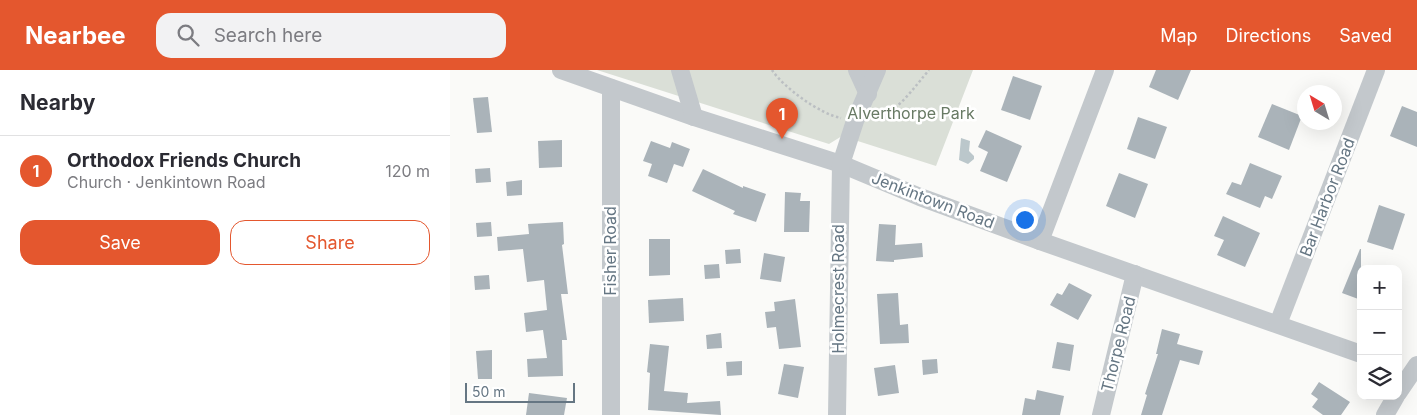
<!DOCTYPE html>
<meta charset="utf-8">
<style>
body{margin:0;font-family:Inter,sans-serif;background:#f2f2f3;color:#2b2b33}
.controls{position:absolute;right:15px;bottom:15px;display:grid;overflow:hidden;border-radius:10px;box-shadow:0 5px 20px #0002}
.controls button{width:45px;height:45px;display:grid;place-items:center;padding:0;border:0;border-bottom:1px solid #e1e1e2;background:#fff;color:#2b2b33;font:25px sans-serif}
.compass{position:absolute;left:847px;top:15px;width:45px;height:45px;border-radius:50%;background:#fff;box-shadow:0 5px 20px #0002;rotate:322deg}
.scale{position:absolute;left:15px;bottom:12px;width:110px;box-sizing:border-box;padding-left:5px;border:2px solid #657683;border-top:0;font-size:14px;line-height:18px;white-space:nowrap;color:#657683;-webkit-text-stroke:4px #fff;paint-order:stroke}
.you{position:absolute;left:574px;top:149px;width:18px;height:18px;margin:-12px;border:4px solid #fff;border-radius:50%;background:#1a73e8;box-shadow:0 0 0 8px #1a73e833}
.badge{display:grid;place-items:center;width:32px;height:32px;border-radius:50%;background:#e4572e;color:#fff;font-size:16px;font-weight:700}
.pin{position:absolute;translate:-50% -41px;filter:drop-shadow(0 1px 2px #0008)}
.pin::after{content:'';position:absolute;top:26px;width:18px;height:15px;background:inherit;clip-path:polygon(0 0,100% 0,50% 100%)}
.list{margin:0;padding:0;list-style:none}
h2{display:flex;justify-content:space-between;align-items:center;height:65px;margin:0;padding:0 20px;font-size:21px}
h2 small{font-size:16px;font-weight:400;color:#7c7c81}
.list li{display:grid;grid-template-columns:32px 1fr auto;gap:15px;align-items:center;box-sizing:border-box;height:70px;padding:0 20px;border-top:1px solid #e1e1e2}
.list b{display:block;font-size:19px;white-space:nowrap}
.list p{margin:0;font-size:16px;white-space:nowrap;color:#7c7c81}
.list em{font-size:16px;font-style:normal;color:#7c7c81}
.actions{display:flex;gap:10px;padding:15px 20px}
.actions a{flex:1;padding:11px 0;border:1px solid #e4572e;border-radius:15px;text-align:center;font-size:18px;color:#e4572e}
.actions .main{background:#e4572e;color:#fff}
.icon{flex:none;width:28px;height:28px;fill:none;stroke:currentColor;stroke-width:2;stroke-linecap:round;stroke-linejoin:round}
.map{position:relative;flex:none;width:967px;height:345px;overflow:hidden}
header{display:flex;align-items:center;gap:30px;box-sizing:border-box;height:70px;padding:0 25px;background:#e4572e;color:#fff}
header strong{font-size:24px}
nav{display:flex;gap:28px;margin-inline-start:auto;font-size:18px}
.search{width:350px;height:45px;background:#f2f2f3;display:flex;align-items:center;gap:12px;box-sizing:border-box;padding:0 18px;border-radius:15px;color:#7c7c81;font-size:19px}
main{display:flex}
aside{flex:1;background:#fff}
.map>svg:first-child{display:block}
.green{fill:#dadfd7}
.water{fill:#bbc7cb}
.building{fill:#aab3b9}
.lines{fill:none;stroke-linecap:round;stroke-linejoin:round}
.path{stroke:#bbbfc2;stroke-width:2.5;stroke-dasharray:2.5 2.5;stroke-linecap:butt}
.minor{stroke:#c3c8cc;stroke-width:18}
.labels{text-anchor:middle;stroke-width:5;stroke-linejoin:round;paint-order:stroke}
.park-label{font-size:16px;fill:#687a64;stroke:#fff}
.street-label{font-size:16px;fill:#657683;stroke:#fff}
</style>
<header>
<strong>Nearbee</strong>
<div class="search"><svg class="icon" aria-label="search" viewBox="0 0 24 24"><circle cx="10" cy="10" r="6"/><path d="M15 15l6 6"/></svg>Search here</div>
<nav><a>Map</a><a>Directions</a><a>Saved</a></nav>
</header>
<main>
<aside>
<h2>Nearby<small></small></h2>
<ul class="list">
<li><span class="badge">1</span><div><b>Orthodox Friends Church</b><p>Church · Jenkintown Road</p></div><em>120 m</em></li>
</ul>
<div class="actions"><a class="main">Save</a><a>Share</a></div>
</aside>
<div class="map">
<svg width="967" height="345" viewBox="0 0 967 345">
<rect width="100%" height="100%" fill="#fafaf8"/>
<path class="green" d="M147,0H523L486,96L392,66L379,74Z"/>
<path class="water" d="M511,68L520,71L519,81L524,86V89L518,94L509,90Z"/>
<g class="building">
<path d="M706,0H741L728,30L699,17Z"/>
<path d="M563,6L592,16L580,50L551,40Z"/>
<path d="M38,27L42,62L27,63L23,28Z"/>
<path d="M822,34L852,46L839,80L808,67Z"/>
<path d="M952,36L967,42V77L940,66Z"/>
<path d="M688,47L717,57L705,89L677,79Z"/>
<path d="M536,60L572,76L557,112L530,101L538,82L528,77Z"/>
<path d="M112,70V97L89,98L88,71Z"/>
<path d="M201,71L220,78L222,72L240,79L233,97L224,94L217,113L198,106L202,94L193,91Z"/>
<path d="M800,93L832,106L822,129L815,126L810,138L776,124L782,112L791,115Z"/>
<path d="M40,98L41,112L26,113L25,99Z"/>
<path d="M253,99L293,118V116L316,124L306,152L283,144L285,141L242,121Z"/>
<path d="M669,103L698,114L685,148L656,136Z"/>
<path d="M72,110V125L57,126L56,112Z"/>
<path d="M335,122L351,123L350,131H360L359,162H334Z"/>
<path d="M929,135L955,144L943,180L917,172Z"/>
<path d="M773,146L810,163L795,197L767,185L774,170L764,166Z"/>
<path d="M41,152L42,166L27,167L26,153Z"/>
<path d="M113,152L114,174L112,175L118,224H111L117,270H112L113,306L78,307L77,289L97,288L93,260L76,262L74,243L97,240L94,210L77,212L73,179L48,181L47,167L79,164L78,154Z"/>
<path d="M429,154L446,155L445,175L472,173L473,187L444,190V192L426,191Z"/>
<path d="M199,169H220V205L199,206Z"/>
<path d="M290,179L291,193L276,194L275,180Z"/>
<path d="M910,179H911V230L892,223Z"/>
<path d="M314,183L335,187L331,212L310,209Z"/>
<path d="M269,194L270,208L255,209L254,195Z"/>
<path d="M39,205L40,219L25,220L24,206Z"/>
<path d="M619,213L642,225L628,250L600,235L607,223L612,225Z"/>
<path d="M448,223L450,255L458,254L459,273L430,274L427,224Z"/>
<path d="M233,228L234,251L199,253L198,230Z"/>
<path d="M345,229L351,277L329,279L326,257L317,258L315,242L325,241L324,232Z"/>
<path d="M712,259L730,264L727,274L753,281L749,295L730,290L712,345H691L697,325L695,324L708,284H706Z"/>
<path d="M271,263L272,278L257,279L256,265Z"/>
<path d="M607,272L624,275L620,301L602,298Z"/>
<path d="M200,274L219,276L214,321L238,323L237,333L270,331L271,345L198,340L200,303L197,302Z"/>
<path d="M42,280V309H28L26,281Z"/>
<path d="M487,289L488,303L473,305L472,290Z"/>
<path d="M292,291V305L277,306L276,292Z"/>
<path d="M334,294L354,297L348,328L328,324Z"/>
<path d="M445,295L449,323L428,326L424,298Z"/>
<path d="M869,312L900,332L891,345H873L862,337L868,329L861,324Z"/>
<path d="M587,320L614,326L610,345H572L575,328L585,330Z"/>
<path d="M79,323L117,328L114,345H76Z"/>
</g>
<g class="lines">
<g class="path">
<path d="M322,0C334,18 370,44 391,48"/>
<path d="M423,49C444,47 466,15 479,0"/>
</g>
<g class="minor">
<path d="M111,0L244,47L391,94L470,127L590,171L911,284"/>
<path d="M230,0L244,47"/>
<path d="M407,0L418,24"/>
<path d="M590,171L655,0"/>
<path d="M828,254L926,0"/>
<path d="M948,323L967,295"/>
<path d="M161,345V18"/>
<path d="M387,345L391,94L405,51L427,0"/>
<path d="M651,345L685,204"/>
<path d="M935,345L946,326"/>
</g>
</g>
<g class="labels">
<g class="park-label">
<text x="461" y="49">Alverthorpe Park</text>
</g>
<g class="street-label">
<text transform="translate(877 127) rotate(-69)" y="6">Bar Harbor Road</text>
<text transform="translate(483 130) rotate(21)" y="6">Jenkintown Road</text>
<text transform="translate(160 181) rotate(-90)" y="6">Fisher Road</text>
<text transform="translate(388 219) rotate(-90)" y="6">Holmecrest Road</text>
<text transform="translate(668 274) rotate(-76)" y="6">Thorpe Road</text>
</g>
</g>
</svg>
<div class="controls">
<button>+</button>
<button>−</button>
<button><svg class="icon" aria-label="layers" viewBox="0 0 24 24"><path d="M12 4l9 5-9 5-9-5zM3 14l9 5 9-5"/></svg></button>
</div>
<svg class="compass" viewBox="-18 -18 36 36"><path d="M0-13l5 13h-10z" fill="#e53935"/><path d="M0 13l5-13h-10z" fill="#7c7c81"/></svg>
<div class="scale">50 m</div>
<div class="you"></div>
<div class="pin badge" style="left:332px;top:69px">1</div>
</div>
</main>
